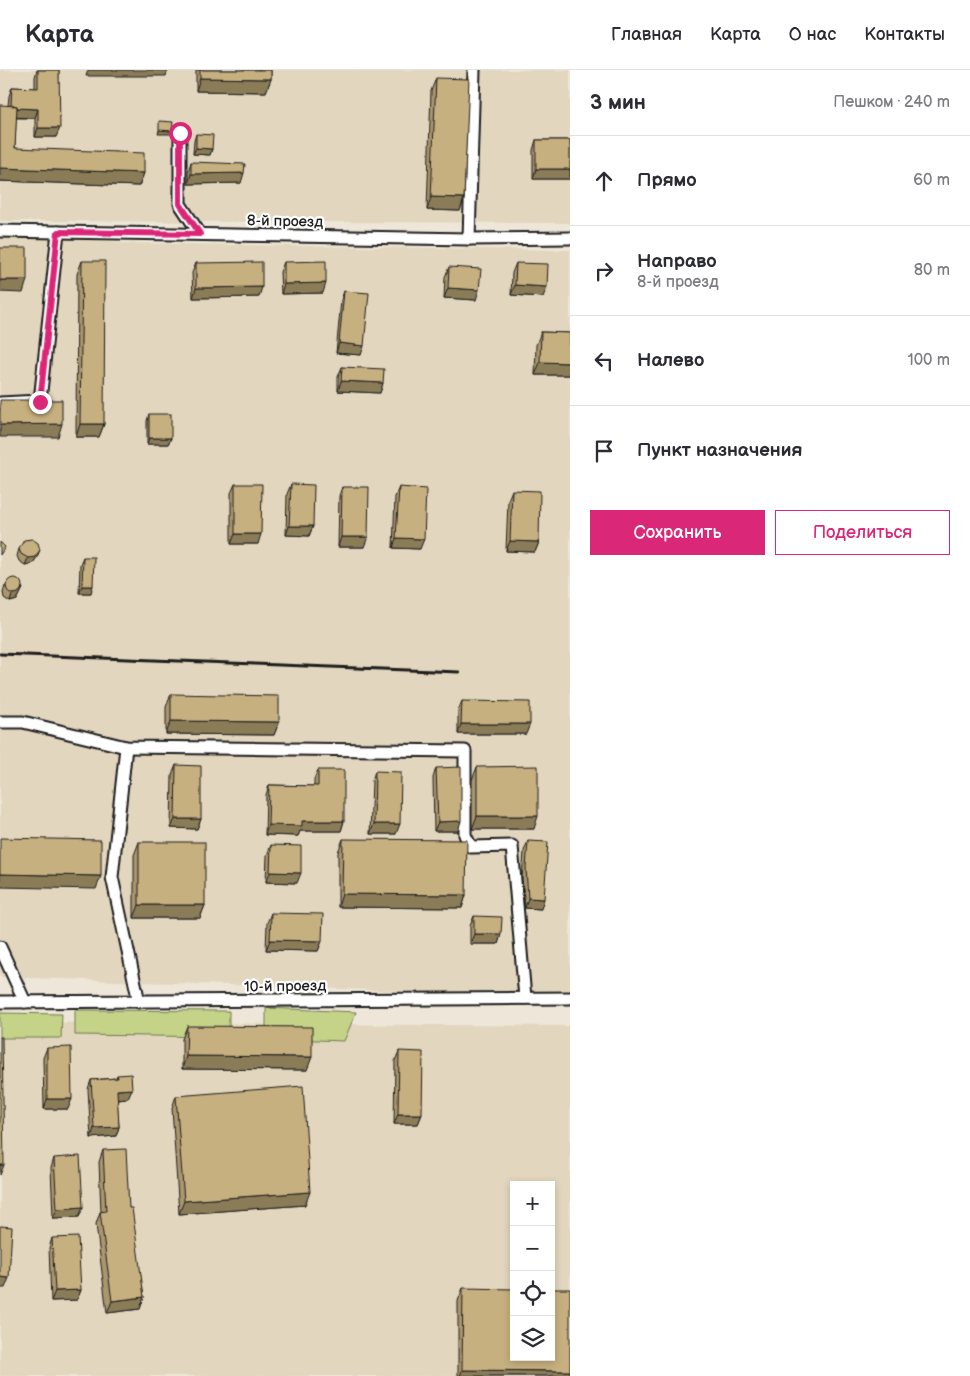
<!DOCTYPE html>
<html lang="ru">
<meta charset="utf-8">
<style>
body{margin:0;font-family:"Balsamiq Sans",sans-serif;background:#f7f7f7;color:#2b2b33}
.controls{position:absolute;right:15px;bottom:15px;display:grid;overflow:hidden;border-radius:0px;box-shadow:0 2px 8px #0003}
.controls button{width:45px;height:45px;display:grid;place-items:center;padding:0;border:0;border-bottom:1px solid #e1e1e2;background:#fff;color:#2b2b33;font:25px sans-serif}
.stop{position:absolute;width:15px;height:15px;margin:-11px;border:4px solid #db2777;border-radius:50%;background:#fff}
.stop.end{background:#db2777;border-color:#fff;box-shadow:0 1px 5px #0008}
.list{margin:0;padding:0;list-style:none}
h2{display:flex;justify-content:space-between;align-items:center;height:65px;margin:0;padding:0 20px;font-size:21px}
h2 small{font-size:16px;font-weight:400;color:#7c7c81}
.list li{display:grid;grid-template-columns:32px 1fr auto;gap:15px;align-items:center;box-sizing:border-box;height:90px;padding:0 20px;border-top:1px solid #e1e1e2}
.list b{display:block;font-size:19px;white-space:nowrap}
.list p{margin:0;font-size:16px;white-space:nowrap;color:#7c7c81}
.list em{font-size:16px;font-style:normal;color:#7c7c81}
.actions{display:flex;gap:10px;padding:15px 20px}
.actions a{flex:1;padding:11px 0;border:1px solid #db2777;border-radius:0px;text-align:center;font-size:18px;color:#db2777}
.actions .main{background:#db2777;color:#fff}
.icon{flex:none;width:28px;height:28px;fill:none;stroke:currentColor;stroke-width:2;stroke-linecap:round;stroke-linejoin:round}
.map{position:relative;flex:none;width:570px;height:1306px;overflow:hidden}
header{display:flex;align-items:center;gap:30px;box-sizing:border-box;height:70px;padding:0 25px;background:#fff;border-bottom:1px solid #e1e1e2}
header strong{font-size:24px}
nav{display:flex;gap:28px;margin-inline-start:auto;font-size:18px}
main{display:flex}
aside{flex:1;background:#fff}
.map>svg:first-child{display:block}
.built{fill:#e2d6be;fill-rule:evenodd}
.green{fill:#c4d387;stroke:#707852}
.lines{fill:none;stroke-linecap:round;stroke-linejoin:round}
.minor-casing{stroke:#1c1c1c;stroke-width:15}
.minor{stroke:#fff;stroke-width:11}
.rail{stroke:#1c1c1c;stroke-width:3}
.wall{fill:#ab976d;stroke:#1c1c1c}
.shaded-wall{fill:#8b7b59;stroke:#1c1c1c}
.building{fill:#c7b07f;stroke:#1c1c1c}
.route{stroke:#db2777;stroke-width:6}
.labels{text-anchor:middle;stroke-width:4.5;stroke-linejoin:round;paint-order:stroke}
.street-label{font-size:15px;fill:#1c1c1c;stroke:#fff}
</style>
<header>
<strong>Карта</strong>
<nav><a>Главная</a><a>Карта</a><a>О нас</a><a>Контакты</a></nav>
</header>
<main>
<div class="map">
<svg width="570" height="1306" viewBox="0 0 570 1306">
<rect width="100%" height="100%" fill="#eee7d9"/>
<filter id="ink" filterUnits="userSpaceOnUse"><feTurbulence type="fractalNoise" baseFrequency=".02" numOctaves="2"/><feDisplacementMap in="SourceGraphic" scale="10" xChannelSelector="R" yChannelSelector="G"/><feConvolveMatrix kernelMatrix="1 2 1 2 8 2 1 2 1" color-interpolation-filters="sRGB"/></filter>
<g filter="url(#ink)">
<g class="built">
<path d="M0,0H570V153L0,151Z"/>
<path d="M0,168H79L124,173L570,180V920L459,923L0,907Z"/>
<path d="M0,952L570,956V1306H0ZM514,1115H551V1287H514Z"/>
</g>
<g class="green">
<path d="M266,938L356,942L344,971L266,968Z"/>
<path d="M75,940L229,941V967L75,965Z"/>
<path d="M0,943L62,944L61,968H0Z"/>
</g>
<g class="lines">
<g class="minor-casing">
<g id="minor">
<path d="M180,63V134L200,164"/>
<path d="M0,161L469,169L570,168"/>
<path d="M469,169L474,0"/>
<path d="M0,333L40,331L58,162"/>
<path d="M0,652H23L126,677L465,681V765L471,777L512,776L525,928"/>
<path d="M126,677L112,807L139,932"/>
<path d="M0,877L25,932"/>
<path d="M0,932L570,928"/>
</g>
</g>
<use href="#minor" class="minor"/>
<path class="rail" d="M0,584L459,602"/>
</g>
<g class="wall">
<path d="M37,0H59L56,67H35V48H16L15,78L144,103L139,116L0,111L9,26L12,17L35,18V7Z"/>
<path d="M196,0H271V9L266,22L196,21Z"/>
<path d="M436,8L464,128L460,141L427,140L431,21Z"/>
<path d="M196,64L212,79L210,85L193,84L194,71Z"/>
<path d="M536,70H570V109H533V80Z"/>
<path d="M191,92L241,113L188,114V102Z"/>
<path d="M82,191L104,354L99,367H76L77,204Z"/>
<path d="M284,192L323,223L281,224L280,202Z"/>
<path d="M196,193L259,227L193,228L192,203Z"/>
<path d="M516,193L543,227L511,225L512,203Z"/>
<path d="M449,197L476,230L444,228L445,207Z"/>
<path d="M344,221L361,285L336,283L341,230Z"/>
<path d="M541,262L570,263V305H535L536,275Z"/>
<path d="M342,297L383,313L380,323L338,321V307Z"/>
<path d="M149,344L171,368L168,374H147V351Z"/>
<path d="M235,414L258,474H231V423Z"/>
<path d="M291,414L313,456L309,466L286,465L287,424Z"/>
<path d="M342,417L364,477H338L339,426Z"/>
<path d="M399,417L420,479L393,478L395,427Z"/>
<path d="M512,420L539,472L535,482L506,481L508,430Z"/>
<path d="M19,479L37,487L33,493L25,495L19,491L17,486Z"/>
<path d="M83,487L91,523H79L80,494Z"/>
<path d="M5,515L23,518L17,530L10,532L4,528L3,522Z"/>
<path d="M171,624L279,652L274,665L166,664V637Z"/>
<path d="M462,631L526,664H458V641Z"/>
<path d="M176,695L201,749L197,759L171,758L172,705Z"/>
<path d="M477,697L534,759H472V710Z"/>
<path d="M436,698L458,761H434L433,708Z"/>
<path d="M318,700L344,751L341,761H300L298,766L265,765L266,725L269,715L314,716V709Z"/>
<path d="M375,701L396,764H370L372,711Z"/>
<path d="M343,769L466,825L462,838L338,837V782Z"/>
<path d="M528,771L541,839L525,838L522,808L524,781Z"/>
<path d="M139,772L205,835L200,848H134V785Z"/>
<path d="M271,775L297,813L266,812L267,785Z"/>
<path d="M271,843L322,871L318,881L266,880L267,853Z"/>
<path d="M474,846L501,864L498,874H470V856Z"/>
<path d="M187,956L307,1000L182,999V969Z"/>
<path d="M47,978L68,1039H44L43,988Z"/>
<path d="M399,981L422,1044L418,1054H394L395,991Z"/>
<path d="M117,1005L128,1028L117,1029L119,1057L116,1066L91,1068L88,1019L91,1010L116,1008Z"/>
<path d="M176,1026L305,1135L179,1144L172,1038Z"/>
<path d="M103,1080L129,1138L144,1227L140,1239L107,1243L96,1154L100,1142H101L99,1092Z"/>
<path d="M54,1088L83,1137L79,1147L53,1148L51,1098Z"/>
<path d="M52,1168L81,1220L77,1230L51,1231L49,1178Z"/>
<path d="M463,1218L570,1306H458V1231Z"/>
</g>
<g class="shaded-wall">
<path d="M88,0H168L166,6H86Z"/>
<path d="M200,8L271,9L266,22L196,21Z"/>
<path d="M11,38L38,39L35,48L8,47Z"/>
<path d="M38,58H60L56,67H35Z"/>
<path d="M159,60L172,61L171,64H158Z"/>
<path d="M196,78L212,79L210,85L193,84Z"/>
<path d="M0,98L144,103L139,116L0,111Z"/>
<path d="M536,99H570V109H533Z"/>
<path d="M244,103L241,113L188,114L191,104Z"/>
<path d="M431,127L464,128L460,141L427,140Z"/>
<path d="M0,210H27L23,223L0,222Z"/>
<path d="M326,213L323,223L281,224L284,214Z"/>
<path d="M515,215L547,217L543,227L511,225Z"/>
<path d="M262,217L259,227L193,228L196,218Z"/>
<path d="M448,218L479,220L476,230L444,228Z"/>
<path d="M339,273L364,276L361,285L336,283Z"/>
<path d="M540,292L570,293V305H535Z"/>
<path d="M341,311L383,313L380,323L338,321Z"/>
<path d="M62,354L58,367H0V355Z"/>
<path d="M80,354H104L99,367H76Z"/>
<path d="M149,368H171L168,374H147Z"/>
<path d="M289,456H313L309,466L286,465Z"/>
<path d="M235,464H261L258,474H231Z"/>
<path d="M341,467H368L364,477H338Z"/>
<path d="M396,468L424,469L420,479L393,478Z"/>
<path d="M510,471L539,472L535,482L506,481Z"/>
<path d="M40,480L37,487L33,493L25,495L28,488Z"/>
<path d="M82,516H93L91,523H79Z"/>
<path d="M23,518L17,530L10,532L12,525Z"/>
<path d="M171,651L279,652L274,665L166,664Z"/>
<path d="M461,654H530L526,664H458Z"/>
<path d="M477,746H538L534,759H472Z"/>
<path d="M175,749H201L197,759L171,758Z"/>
<path d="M302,751H344L341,761H300L298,766L265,765L268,755Z"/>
<path d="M461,751L458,761H434L438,752Z"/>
<path d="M374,754H400L396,764H370Z"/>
<path d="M270,802L301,803L297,813L266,812Z"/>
<path d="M0,804L101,806L96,819L0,817Z"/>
<path d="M342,824L466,825L462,838L338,837Z"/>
<path d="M528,828L544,829L541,839L525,838Z"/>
<path d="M139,835H205L200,848H134Z"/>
<path d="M474,864H501L498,874H470Z"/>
<path d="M270,870L322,871L318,881L266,880Z"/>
<path d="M186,986L312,987L307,1000L182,999Z"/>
<path d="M132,1019L128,1028L113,1029L117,1020Z"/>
<path d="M47,1029H72L68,1039H44Z"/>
<path d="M398,1044H422L418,1054H394Z"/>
<path d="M119,1057L116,1066L91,1068L94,1058Z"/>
<path d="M0,1095H4L0,1105Z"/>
<path d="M310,1122L305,1135L179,1144L184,1131Z"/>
<path d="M83,1137L79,1147L53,1148L57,1139Z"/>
<path d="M0,1207L9,1208L5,1218H0Z"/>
<path d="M81,1220L77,1230L51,1231L55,1221Z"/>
<path d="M144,1227L140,1239L107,1243L112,1231Z"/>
<path d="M462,1300L570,1301V1306H460Z"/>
</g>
<g class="building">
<path d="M38,0H59L60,58H38V39L17,38V36L11,35L12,17L38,18Z"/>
<path d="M200,0H271V9L200,8Z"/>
<path d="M436,8L469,9L464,128L431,127Z"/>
<path d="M0,35L17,36L15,78L144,83V103L0,98Z"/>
<path d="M159,51L173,52L172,61L159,60Z"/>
<path d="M196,64L213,65L212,79L196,78Z"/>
<rect x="536" y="70" width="34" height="29"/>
<path d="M191,92L245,94L244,103L191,104Z"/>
<rect x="0" y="178" width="27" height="32"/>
<path d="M82,191H105L104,354H80Z"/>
<path d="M326,191V213L284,214V192Z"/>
<path d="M262,192V217L196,218V193Z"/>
<path d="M516,193L548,194L547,217L515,215Z"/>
<path d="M449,197L481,199L479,220L448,218Z"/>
<path d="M344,221L369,223L364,276L339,273Z"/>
<path d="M541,262L570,263V293L540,292Z"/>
<path d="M342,297L384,299L383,313L341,311Z"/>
<path d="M0,330H62V354L0,355Z"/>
<rect x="149" y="344" width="22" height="24"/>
<path d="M235,414H262L261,464H235Z"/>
<path d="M291,414L314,415L313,456H289Z"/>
<path d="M342,417H369L368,467H341Z"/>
<path d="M399,417L426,419L424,469L396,468Z"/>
<path d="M512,420L540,421L539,472L510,471Z"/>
<path d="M32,469L38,473L40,480L35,487L28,488L21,484L19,479L24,470Z"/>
<path d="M0,472L5,477L0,485Z"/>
<path d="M83,487H94L93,516H82Z"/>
<circle cx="14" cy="516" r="8"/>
<path d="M171,624L279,626V652L171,651Z"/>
<path d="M462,631L530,632V654H461Z"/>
<path d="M176,695L201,696V749H175Z"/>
<path d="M538,696V746H477V697Z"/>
<path d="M461,697V751L438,752L436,698Z"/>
<path d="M318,700H344V751H302V756L268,755L269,715L318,716Z"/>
<path d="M375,701L401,702L400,754H374Z"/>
<path d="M0,768L101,770V806L0,804Z"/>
<path d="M343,769L467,770L466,825L342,824Z"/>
<path d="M528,771L548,772L544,829L528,828L526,798Z"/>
<rect x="139" y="772" width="66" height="63"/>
<path d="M271,775L301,776V803L270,802Z"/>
<path d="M271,843L323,844L322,871L270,870Z"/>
<path d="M474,846L502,847L501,864H474Z"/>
<path d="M187,956L312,957V987L186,986Z"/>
<path d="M0,967H2L4,1095H0Z"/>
<path d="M71,977L72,1029H47V978Z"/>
<path d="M399,981L423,982L422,1044H398Z"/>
<path d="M131,1004L132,1019L117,1020L119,1057L94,1058L91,1010L118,1008L117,1005Z"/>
<path d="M303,1016L310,1122L184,1131L176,1026Z"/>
<path d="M126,1079L129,1138H132L144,1227L112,1231L100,1142L106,1141L103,1080Z"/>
<path d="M80,1086L83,1137L57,1139L54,1088Z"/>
<path d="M0,1156L12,1157L9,1208L0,1207Z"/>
<path d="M78,1167L81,1220L55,1221L52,1168Z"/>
<path d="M463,1218L514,1219V1287H551V1219H570V1301L462,1300Z"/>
</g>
</g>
<g class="lines" filter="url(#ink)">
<path class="route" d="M40,332L58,162L200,164L180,134V63"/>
</g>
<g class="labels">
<g class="street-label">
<text transform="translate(285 151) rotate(1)" y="5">8-й проезд</text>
<text transform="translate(285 916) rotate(-1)" y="5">10-й проезд</text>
</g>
</g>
</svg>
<div class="controls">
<button>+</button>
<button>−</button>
<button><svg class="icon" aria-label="locate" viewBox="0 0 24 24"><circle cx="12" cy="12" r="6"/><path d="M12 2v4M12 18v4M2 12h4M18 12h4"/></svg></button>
<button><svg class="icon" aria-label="layers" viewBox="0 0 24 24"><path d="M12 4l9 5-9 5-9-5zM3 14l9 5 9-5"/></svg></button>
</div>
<div class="stop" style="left:180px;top:63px"></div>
<div class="stop end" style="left:40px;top:332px"></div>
</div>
<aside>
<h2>3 мин<small>Пешком · 240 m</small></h2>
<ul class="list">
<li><svg class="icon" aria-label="ahead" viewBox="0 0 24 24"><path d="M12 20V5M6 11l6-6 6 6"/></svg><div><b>Прямо</b></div><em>60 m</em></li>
<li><svg class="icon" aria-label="right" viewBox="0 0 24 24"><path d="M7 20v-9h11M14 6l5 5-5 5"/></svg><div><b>Направо</b><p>8-й проезд</p></div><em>80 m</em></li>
<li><svg class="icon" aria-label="left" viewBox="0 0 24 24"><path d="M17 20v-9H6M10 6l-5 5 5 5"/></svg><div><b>Налево</b></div><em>100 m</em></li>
<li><svg class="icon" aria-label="arrive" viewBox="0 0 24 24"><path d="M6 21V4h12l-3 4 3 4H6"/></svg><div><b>Пункт назначения</b></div></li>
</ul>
<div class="actions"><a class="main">Сохранить</a><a>Поделиться</a></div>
</aside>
</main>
